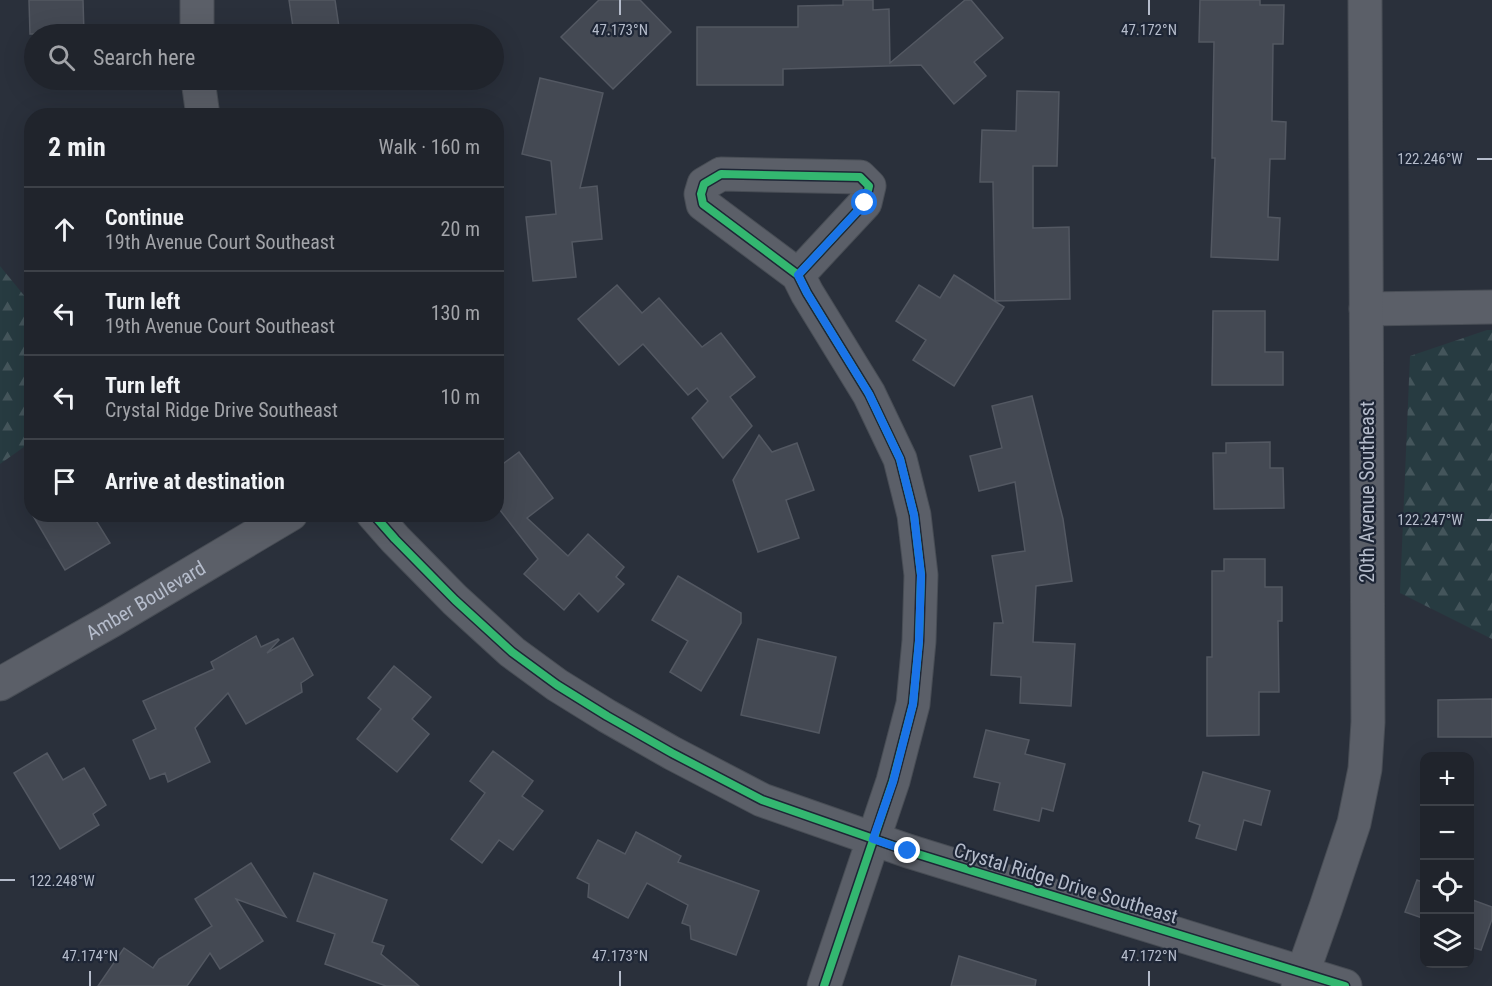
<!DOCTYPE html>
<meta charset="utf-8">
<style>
body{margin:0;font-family:"Roboto Condensed",sans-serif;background:#2d3038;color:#f1f3f6}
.controls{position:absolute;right:18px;bottom:18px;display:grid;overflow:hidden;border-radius:12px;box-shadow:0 6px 24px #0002}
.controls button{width:54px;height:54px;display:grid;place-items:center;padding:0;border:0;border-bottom:2px solid #3d4148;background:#20242c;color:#f1f3f6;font:30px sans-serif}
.stop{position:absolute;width:18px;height:18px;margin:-14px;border:4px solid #1a73e8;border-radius:50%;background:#fff}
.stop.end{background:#1a73e8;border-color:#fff;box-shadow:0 2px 6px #0008}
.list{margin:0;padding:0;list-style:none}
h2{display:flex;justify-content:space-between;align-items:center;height:78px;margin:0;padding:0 24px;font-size:26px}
h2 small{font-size:20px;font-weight:400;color:#a2a4a9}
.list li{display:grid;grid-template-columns:39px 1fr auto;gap:18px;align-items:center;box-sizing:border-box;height:84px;padding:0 24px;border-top:2px solid #3d4148}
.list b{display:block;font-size:22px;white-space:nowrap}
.list p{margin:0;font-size:20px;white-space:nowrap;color:#a2a4a9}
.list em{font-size:20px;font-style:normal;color:#a2a4a9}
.icon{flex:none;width:33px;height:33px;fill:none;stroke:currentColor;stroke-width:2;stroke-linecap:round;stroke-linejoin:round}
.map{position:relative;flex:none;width:1492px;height:986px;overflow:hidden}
.search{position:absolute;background:#20242c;box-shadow:0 6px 24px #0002;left:24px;top:24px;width:480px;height:66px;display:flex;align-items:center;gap:15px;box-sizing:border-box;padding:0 21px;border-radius:33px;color:#a2a4a9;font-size:22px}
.panel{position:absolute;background:#20242c;box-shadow:0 6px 24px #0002;left:24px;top:108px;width:480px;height:414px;border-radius:24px}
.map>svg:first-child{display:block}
.forest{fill:url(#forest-firs)}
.building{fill:#444953;stroke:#535862;stroke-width:1.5}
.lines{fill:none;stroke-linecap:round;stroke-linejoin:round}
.minor-casing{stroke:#484d55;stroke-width:35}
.minor{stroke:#5b5f68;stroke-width:33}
.cycleway-casing{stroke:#1e2636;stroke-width:11}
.cycleway{stroke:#33b770;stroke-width:8}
.route{stroke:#1a73e8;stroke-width:8}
.ticks{fill:none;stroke:#b5bccb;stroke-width:2}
.labels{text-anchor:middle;stroke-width:4.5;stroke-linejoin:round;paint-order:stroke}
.street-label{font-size:20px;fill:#b5bccb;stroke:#1e2636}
.ticks-label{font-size:15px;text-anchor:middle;fill:#b5bccb;stroke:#1e2636;stroke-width:4.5;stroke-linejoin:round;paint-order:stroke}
</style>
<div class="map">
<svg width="1492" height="986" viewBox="0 0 1492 986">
<defs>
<pattern id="forest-firs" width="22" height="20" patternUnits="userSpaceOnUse" patternTransform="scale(1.5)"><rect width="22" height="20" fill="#273b41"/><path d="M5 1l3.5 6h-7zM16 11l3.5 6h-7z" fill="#44555b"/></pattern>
</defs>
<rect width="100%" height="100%" fill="#2a303b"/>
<g class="forest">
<path d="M0,266L31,304V442L0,464Z"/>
<path d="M1487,330H1492V639L1400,593L1410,356Z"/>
</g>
<g class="building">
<path d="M29,0H83L84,34H30Z"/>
<path d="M289,0H335L340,34H294Z"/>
<path d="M599,0H640L671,32L613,89L561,37Z"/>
<path d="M843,0H873V10L889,9L890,63L965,0H971L1003,38L974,62L986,76L954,104L921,65L783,69V85H697V27H798V6L843,5Z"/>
<path d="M1200,0H1260V5H1284L1283,44H1273L1272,121L1286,122L1285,159H1270L1268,217L1280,218L1278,260L1211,257L1215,158H1212L1214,42H1199Z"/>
<path d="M540,78L603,93L580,188L597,186L602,239L572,242L576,277L533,281L526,217L556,214L551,161L522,154Z"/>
<path d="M1017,91L1059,92L1057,166H1033V228L1069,227L1070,299L995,301L993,182H980L982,130L1016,131Z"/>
<path d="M954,275L1004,307L954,386L913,360L926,340L896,321L919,285L940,298Z"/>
<path d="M617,285L642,313L659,298L702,347L721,333L755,377L730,397L752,426L723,458L692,418L708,401L697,388L688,395L643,344L619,365L578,319Z"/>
<path d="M1213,311H1265V352H1283V385H1212Z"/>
<path d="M1032,396L1063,519L1072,581L1036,586L1033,642L1075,644L1071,706L1020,703L1021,677L991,675L994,623H1003L992,556L1025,551L1015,482L979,491L970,456L1002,448L992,406Z"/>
<path d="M759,435L772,452L797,443L814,490L786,500L799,538L758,552L733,480Z"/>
<path d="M1270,442V468H1283L1284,508L1214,509L1213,453H1226V443Z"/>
<path d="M519,452L553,498L527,518L568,556L588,534L624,567L616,577L624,584L598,612L579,593L564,610L524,574L538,559L496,505V469Z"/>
<path d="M32,514H92L110,543L65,570Z"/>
<path d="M1224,559H1265V587H1282V621H1278L1279,692H1259V735L1207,736V657H1212V571H1224Z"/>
<path d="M678,576L741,613V623L701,691L670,672L688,641L652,620Z"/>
<path d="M256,636L261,647L278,639L279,640L267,653L293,638L313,675L301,683L302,692L246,724L228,693L195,728L210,762L168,782L165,773L150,779L133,740L156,729L143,701L214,669L211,662Z"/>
<path d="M758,639L836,657L819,733L741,715Z"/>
<path d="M394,666L431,697L412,719L429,734L397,772L357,739L381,709L368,698Z"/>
<path d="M1492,699V737H1438V700Z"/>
<path d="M986,730L1029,740L1025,754L1065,764L1053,811L1042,808L1039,821L994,810L1000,783L974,777Z"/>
<path d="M493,751L533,781L522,796L543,811L513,850L499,840L482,863L451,839L485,793L470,781Z"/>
<path d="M47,753L63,780L84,768L106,805L93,814L99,825L60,849L14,773Z"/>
<path d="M1203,772L1270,791L1261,825L1244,820L1236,850L1196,838L1200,825L1189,821Z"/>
<path d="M636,832L681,856L678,862L759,891L736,955L691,939L690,926L682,923L688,905L647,883L628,918L588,897L589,884L577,878L598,840L625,854Z"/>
<path d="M251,863L286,917L236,899L263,941L220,969L210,953L187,986H98L124,948L153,968L159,959L212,926L195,899Z"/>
<path d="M314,873L387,900L372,942L384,946L381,954L419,986H386L325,964L335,934L297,921Z"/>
<path d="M1417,880L1425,883V919L1405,912Z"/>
<path d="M1470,899L1492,907V919L1481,950L1470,947Z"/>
<path d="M959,956L1036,980L1035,986H951Z"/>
</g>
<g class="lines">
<g class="minor-casing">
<g id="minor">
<path d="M197,0V34"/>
<path d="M198,80L203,116"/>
<path d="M798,275L865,203L869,186L860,177L721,174L704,184L701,194L703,204L798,275L807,293L869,394L900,459L914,515L921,575L919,641L913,704L893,781L824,986"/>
<path d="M1366,309L1492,307"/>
<path d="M373,514L395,539L455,600L512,652L557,685L607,716L672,753L762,800L908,851L1345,986"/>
<path id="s1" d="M0,684L111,621L291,514"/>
<path d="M1298,986L1326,907L1354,823L1365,769L1368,722L1365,0"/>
</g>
</g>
<use href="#minor" class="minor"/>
<g class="cycleway-casing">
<g id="cycleway">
<path d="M798,275L865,203L869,186L860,177L721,174L704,184L701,194L703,204L798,275L807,293L869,394L900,459L914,515L921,575L919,641L913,704L893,781L824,986"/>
<path d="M373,514L395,539L455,600L512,652L557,685L607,716L672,753L762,800L908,851L1345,986"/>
</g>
</g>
<use href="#cycleway" class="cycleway"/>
</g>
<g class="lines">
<path class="route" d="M865,203L798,275L807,293L869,394L900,459L914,515L921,575L919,641L913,704L893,782L873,839L908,851"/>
</g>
<path class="ticks" d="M620,0V15M1149,0V15M1477,159H1492M1477,520H1492M0,880H15M90,971V986M620,971V986M1149,971V986"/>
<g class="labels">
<g class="street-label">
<text transform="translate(1367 492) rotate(-90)" y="7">20th Avenue Southeast</text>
<text dy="7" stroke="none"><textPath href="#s1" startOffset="168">Amber Boulevard</textPath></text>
<text transform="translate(1066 883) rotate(17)" y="7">Crystal Ridge Drive Southeast</text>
</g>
</g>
<g class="ticks-label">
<text x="620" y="35">47.173°N</text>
<text x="1149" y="35">47.172°N</text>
<text x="1430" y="164">122.246°W</text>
<text x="1430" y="525">122.247°W</text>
<text x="62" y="886">122.248°W</text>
<text x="90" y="961">47.174°N</text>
<text x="620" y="961">47.173°N</text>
<text x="1149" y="961">47.172°N</text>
</g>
</svg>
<div class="controls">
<button>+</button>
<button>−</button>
<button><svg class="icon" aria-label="locate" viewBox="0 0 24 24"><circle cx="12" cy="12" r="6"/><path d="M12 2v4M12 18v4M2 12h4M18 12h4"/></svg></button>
<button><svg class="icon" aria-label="layers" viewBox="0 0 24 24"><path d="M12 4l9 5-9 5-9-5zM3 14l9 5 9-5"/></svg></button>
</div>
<div class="stop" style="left:865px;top:203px"></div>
<div class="stop end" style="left:908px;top:851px"></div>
<div class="search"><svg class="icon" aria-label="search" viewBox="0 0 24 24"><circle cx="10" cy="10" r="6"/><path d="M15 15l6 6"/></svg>Search here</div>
<section class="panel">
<h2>2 min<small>Walk · 160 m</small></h2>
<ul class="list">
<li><svg class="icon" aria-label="ahead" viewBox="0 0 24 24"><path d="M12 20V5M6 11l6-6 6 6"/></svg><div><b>Continue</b><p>19th Avenue Court Southeast</p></div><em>20 m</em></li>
<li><svg class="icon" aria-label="left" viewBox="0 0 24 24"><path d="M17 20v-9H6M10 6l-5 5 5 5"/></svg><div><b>Turn left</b><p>19th Avenue Court Southeast</p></div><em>130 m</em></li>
<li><svg class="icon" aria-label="left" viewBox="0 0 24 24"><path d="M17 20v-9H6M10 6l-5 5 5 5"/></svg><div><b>Turn left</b><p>Crystal Ridge Drive Southeast</p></div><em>10 m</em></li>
<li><svg class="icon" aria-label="arrive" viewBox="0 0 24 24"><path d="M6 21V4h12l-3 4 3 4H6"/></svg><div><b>Arrive at destination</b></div></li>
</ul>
</section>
</div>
